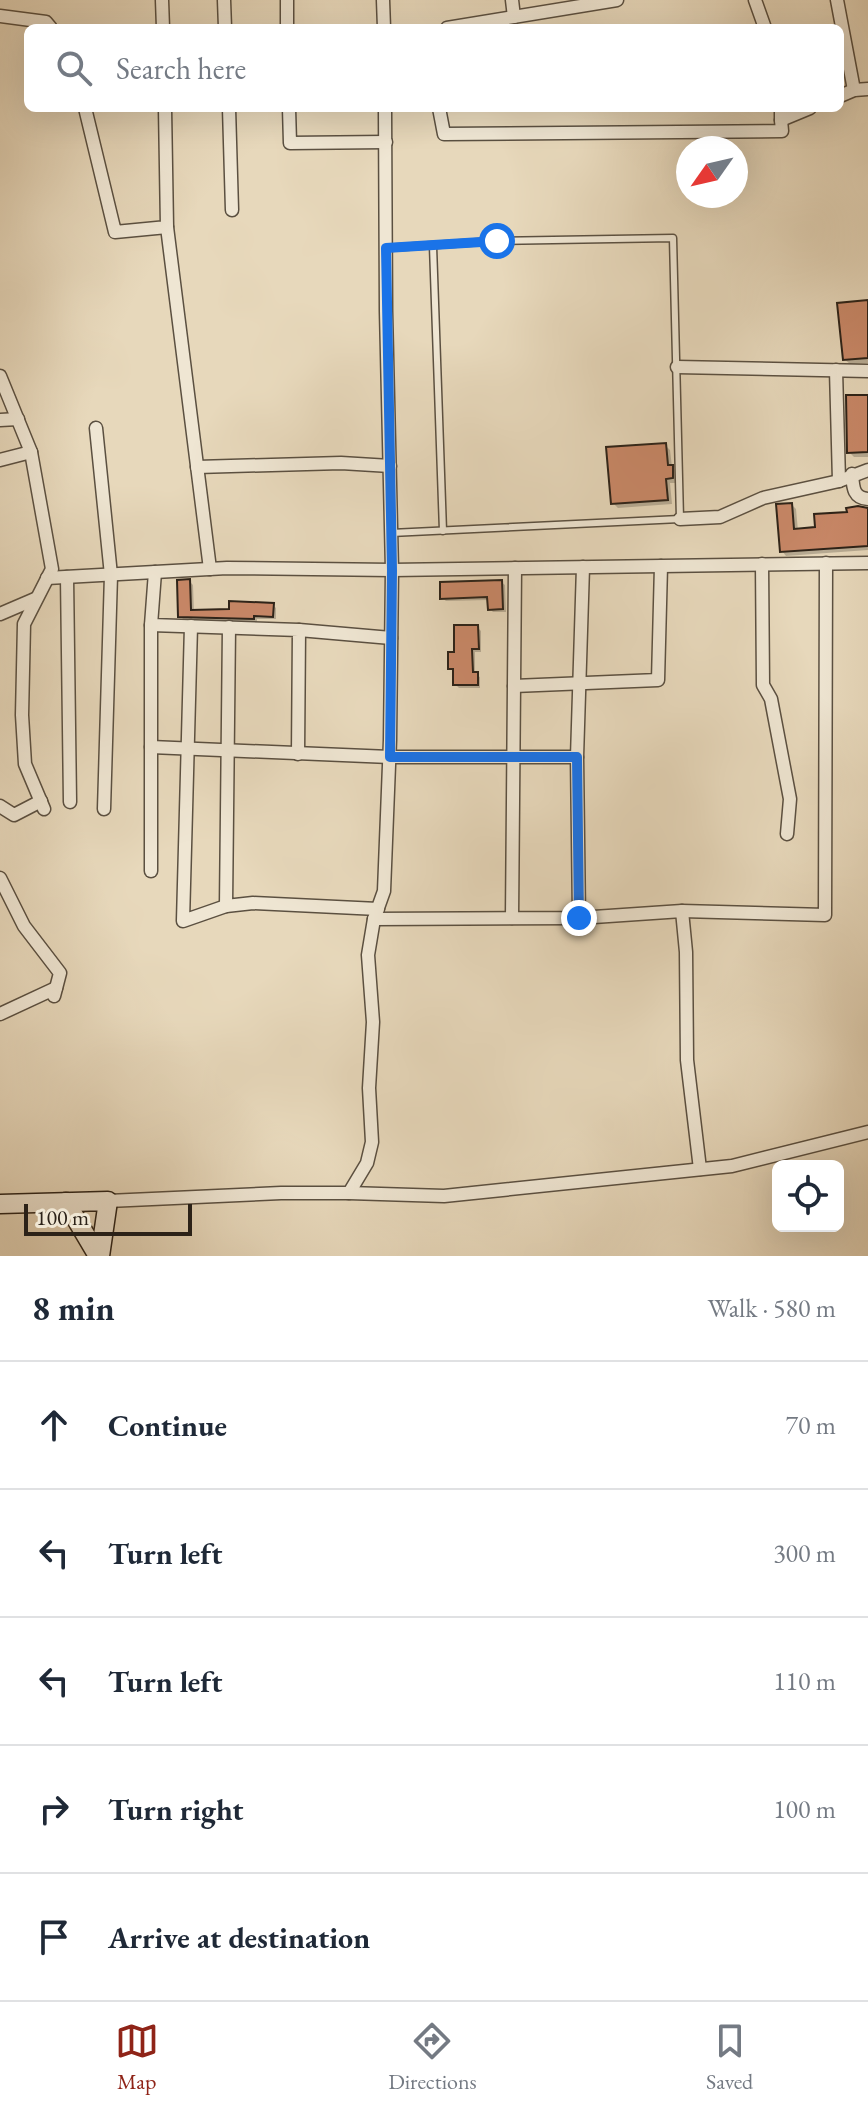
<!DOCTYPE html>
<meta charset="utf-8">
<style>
body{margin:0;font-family:"EB Garamond",serif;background:#f2f2f3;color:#1f2937}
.controls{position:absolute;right:24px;bottom:24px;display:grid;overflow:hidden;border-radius:12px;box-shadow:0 8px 32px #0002}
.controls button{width:72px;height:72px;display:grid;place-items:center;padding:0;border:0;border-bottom:2px solid #e0e1e3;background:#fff;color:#1f2937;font:40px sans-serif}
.compass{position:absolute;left:676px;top:136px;width:72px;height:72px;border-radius:50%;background:#fff;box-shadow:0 8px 32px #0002;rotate:236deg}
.scale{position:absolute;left:24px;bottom:20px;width:168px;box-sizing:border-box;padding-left:8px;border:4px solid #2c2218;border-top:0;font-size:22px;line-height:28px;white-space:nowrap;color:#2c2218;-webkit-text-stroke:6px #efe6d3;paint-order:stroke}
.stop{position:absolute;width:24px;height:24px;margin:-18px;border:6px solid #1a73e8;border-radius:50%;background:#fff}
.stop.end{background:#1a73e8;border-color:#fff;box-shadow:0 2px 8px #0008}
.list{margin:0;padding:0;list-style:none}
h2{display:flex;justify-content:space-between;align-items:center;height:104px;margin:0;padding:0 32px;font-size:34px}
h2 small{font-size:26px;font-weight:400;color:#747a83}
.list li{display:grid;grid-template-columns:52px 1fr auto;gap:24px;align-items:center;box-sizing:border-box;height:128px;padding:0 32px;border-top:2px solid #e0e1e3}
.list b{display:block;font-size:30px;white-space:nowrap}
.list em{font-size:26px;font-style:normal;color:#747a83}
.icon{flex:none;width:44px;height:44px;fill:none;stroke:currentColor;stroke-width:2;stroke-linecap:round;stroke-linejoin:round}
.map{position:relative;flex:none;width:868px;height:1256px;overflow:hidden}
.search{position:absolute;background:#fff;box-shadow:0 8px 32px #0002;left:24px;right:24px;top:24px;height:88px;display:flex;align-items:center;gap:20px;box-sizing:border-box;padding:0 28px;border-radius:12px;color:#747a83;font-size:30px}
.sheet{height:744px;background:#fff}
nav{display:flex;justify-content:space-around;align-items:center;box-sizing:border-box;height:112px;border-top:2px solid #e0e1e3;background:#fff;font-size:22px;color:#747a83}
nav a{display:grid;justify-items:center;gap:4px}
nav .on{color:#8f2418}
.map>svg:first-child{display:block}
.shadow{fill:#0003}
.building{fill:#c98868;stroke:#2c2218;stroke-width:2}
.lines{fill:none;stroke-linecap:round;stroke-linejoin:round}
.lane-casing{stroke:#5b5041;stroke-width:9}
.street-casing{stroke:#5b5041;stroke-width:15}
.secondary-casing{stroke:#2c2218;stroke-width:21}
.lane{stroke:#efe6d3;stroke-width:6}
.street{stroke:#efe6d3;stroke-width:12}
.secondary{stroke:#efe6d3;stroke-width:18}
.route{stroke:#1a73e8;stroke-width:10}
</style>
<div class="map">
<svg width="868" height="1256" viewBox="0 0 868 1256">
<rect width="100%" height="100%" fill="#e7d8bb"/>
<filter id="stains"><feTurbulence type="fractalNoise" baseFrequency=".0025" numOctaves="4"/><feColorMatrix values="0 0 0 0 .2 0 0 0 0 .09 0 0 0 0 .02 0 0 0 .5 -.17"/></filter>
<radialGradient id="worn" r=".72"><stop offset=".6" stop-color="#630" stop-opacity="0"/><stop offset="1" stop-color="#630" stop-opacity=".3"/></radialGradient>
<g class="shadow">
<path d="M868,302V363L850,364L844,359Z"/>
<path d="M868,397V457H854L849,452Z"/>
<path d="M665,445L670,450L672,467L677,472V483H670L672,504L618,508L613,503Z"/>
<path d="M792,505L796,509L798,531L817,529L868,510V550L786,556L782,551Z"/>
<path d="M189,581L193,585L194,612L231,611L273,605L276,608V619H257V622L184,620L180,616Z"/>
<path d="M501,582L505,585L506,612H493L490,609L489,600L446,601L442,598Z"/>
<path d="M477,627L481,631V652H475V674L480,677V688H459L455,684V673L450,668L456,654Z"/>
</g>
<g class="building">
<path d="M868,300V358L843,360L837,303Z"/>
<path d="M846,395H868V452L847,453Z"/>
<path d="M666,443L668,465H673V478L666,479L668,500L611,504L606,447Z"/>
<path d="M792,503L794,529L815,527L814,514L847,512L846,508L858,506L868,508V546L780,552L776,504Z"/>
<path d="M190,579L191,610L229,609V601L274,603L273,617L254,616V619L178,617L177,580Z"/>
<path d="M502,580L503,609L488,610L487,597L440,599V582Z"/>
<path d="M454,625H478L479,649H472L473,672H478V685H453V669H448V652H454Z"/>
</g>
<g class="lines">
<g class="lane-casing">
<g id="lane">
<path d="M433,246L443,531"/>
<path d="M387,248L497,241L673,238L680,519L391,533"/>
</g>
</g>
<g class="street-casing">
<g id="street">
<path d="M162,0L163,28"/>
<path d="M224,0L225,28"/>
<path d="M287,0V28"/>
<path d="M383,0L384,28"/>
<path d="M512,0L514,17"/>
<path d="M755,0L765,28"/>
<path d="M837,0L854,90"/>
<path d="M0,16L46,22L51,28"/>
<path d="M447,28L617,0"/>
<path d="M840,96L854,90L868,89"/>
<path d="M85,108L115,232L167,227L165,108"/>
<path d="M229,108L232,210"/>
<path d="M289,108L290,143L386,142"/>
<path d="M439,108L444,134L782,131L781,120"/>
<path d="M781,108V120L810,108"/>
<path d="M167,227L210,569"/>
<path d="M677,367L868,371"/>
<path d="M836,370L839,481"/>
<path d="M0,376L31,452L52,569L24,624L22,715L25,764L44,809"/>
<path d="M0,420L18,419"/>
<path d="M96,428L111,575L104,809"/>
<path d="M0,460L31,452"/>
<path d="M197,467L341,463L390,466"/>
<path d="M852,474C853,487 853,498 868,499"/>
<path d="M680,519L720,517L763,498L839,481L868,470"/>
<path d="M762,564L763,685L771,699L790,799L787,834"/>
<path d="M155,572L151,625L299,630L298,754"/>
<path d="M67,577L70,802"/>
<path d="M47,578L227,568L392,570L868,563"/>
<path d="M0,614L35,599"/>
<path d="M151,625V871"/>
<path d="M191,626L183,921L226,906"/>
<path d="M229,627L226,906L253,903L378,909"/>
<path d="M299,630L391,638"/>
<path d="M514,686L658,680L661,566"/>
<path d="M151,747L390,757H577L579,918L374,919"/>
<path d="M577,757L583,567"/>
<path d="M0,806L14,815L41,801"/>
<path d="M0,878L24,926L60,973L54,996"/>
<path d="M682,911L825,915L826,563"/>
<path d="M512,918L515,568"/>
<path d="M579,918L682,911L686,952L687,1060L700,1169"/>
<path d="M0,1014L56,988"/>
<path d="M349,1193L444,1196L732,1166L868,1132"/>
<path d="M108,1201L281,1193H349L367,1163L372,1142L369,1088L373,1022L368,955L374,919L384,891L390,740L392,570L386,311L385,108"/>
</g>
</g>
<g class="secondary-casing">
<g id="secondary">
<path d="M66,1202L98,1256"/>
<path d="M0,1204L108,1201L100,1256"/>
</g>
</g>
<use href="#lane" class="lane"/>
<use href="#street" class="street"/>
<use href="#secondary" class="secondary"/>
</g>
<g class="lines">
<path class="route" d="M497,241L386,248L392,570L390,757H577L579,918"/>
</g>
<rect width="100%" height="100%" filter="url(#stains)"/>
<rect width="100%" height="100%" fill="url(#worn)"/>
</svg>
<div class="controls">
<button><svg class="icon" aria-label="locate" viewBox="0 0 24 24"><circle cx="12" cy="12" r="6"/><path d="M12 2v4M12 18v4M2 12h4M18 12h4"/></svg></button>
</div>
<svg class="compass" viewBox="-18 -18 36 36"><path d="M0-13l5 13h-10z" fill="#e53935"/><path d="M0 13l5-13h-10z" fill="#747a83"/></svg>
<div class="scale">100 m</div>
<div class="stop" style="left:497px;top:241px"></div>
<div class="stop end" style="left:579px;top:918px"></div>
<div class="search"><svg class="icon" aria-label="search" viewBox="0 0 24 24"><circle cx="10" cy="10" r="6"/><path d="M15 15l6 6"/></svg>Search here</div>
</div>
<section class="sheet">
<h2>8 min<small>Walk · 580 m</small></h2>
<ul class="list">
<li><svg class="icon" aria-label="ahead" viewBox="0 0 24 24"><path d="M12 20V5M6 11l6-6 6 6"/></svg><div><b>Continue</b></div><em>70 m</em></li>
<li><svg class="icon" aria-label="left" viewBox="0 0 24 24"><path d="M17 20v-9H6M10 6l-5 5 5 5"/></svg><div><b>Turn left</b></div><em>300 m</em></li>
<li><svg class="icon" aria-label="left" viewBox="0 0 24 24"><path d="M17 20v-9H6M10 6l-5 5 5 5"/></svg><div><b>Turn left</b></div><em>110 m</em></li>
<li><svg class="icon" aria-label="right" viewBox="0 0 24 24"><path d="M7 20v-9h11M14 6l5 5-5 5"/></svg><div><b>Turn right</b></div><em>100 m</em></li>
<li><svg class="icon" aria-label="arrive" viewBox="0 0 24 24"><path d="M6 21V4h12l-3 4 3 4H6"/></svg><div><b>Arrive at destination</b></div></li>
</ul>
</section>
<nav>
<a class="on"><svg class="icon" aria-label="map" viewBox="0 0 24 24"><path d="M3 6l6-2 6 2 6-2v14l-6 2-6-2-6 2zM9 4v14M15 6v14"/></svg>Map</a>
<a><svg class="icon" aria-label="directions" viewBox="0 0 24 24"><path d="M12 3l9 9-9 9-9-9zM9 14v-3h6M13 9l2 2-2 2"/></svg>Directions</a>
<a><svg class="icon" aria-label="saved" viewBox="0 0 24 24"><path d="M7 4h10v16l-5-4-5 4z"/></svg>Saved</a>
</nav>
